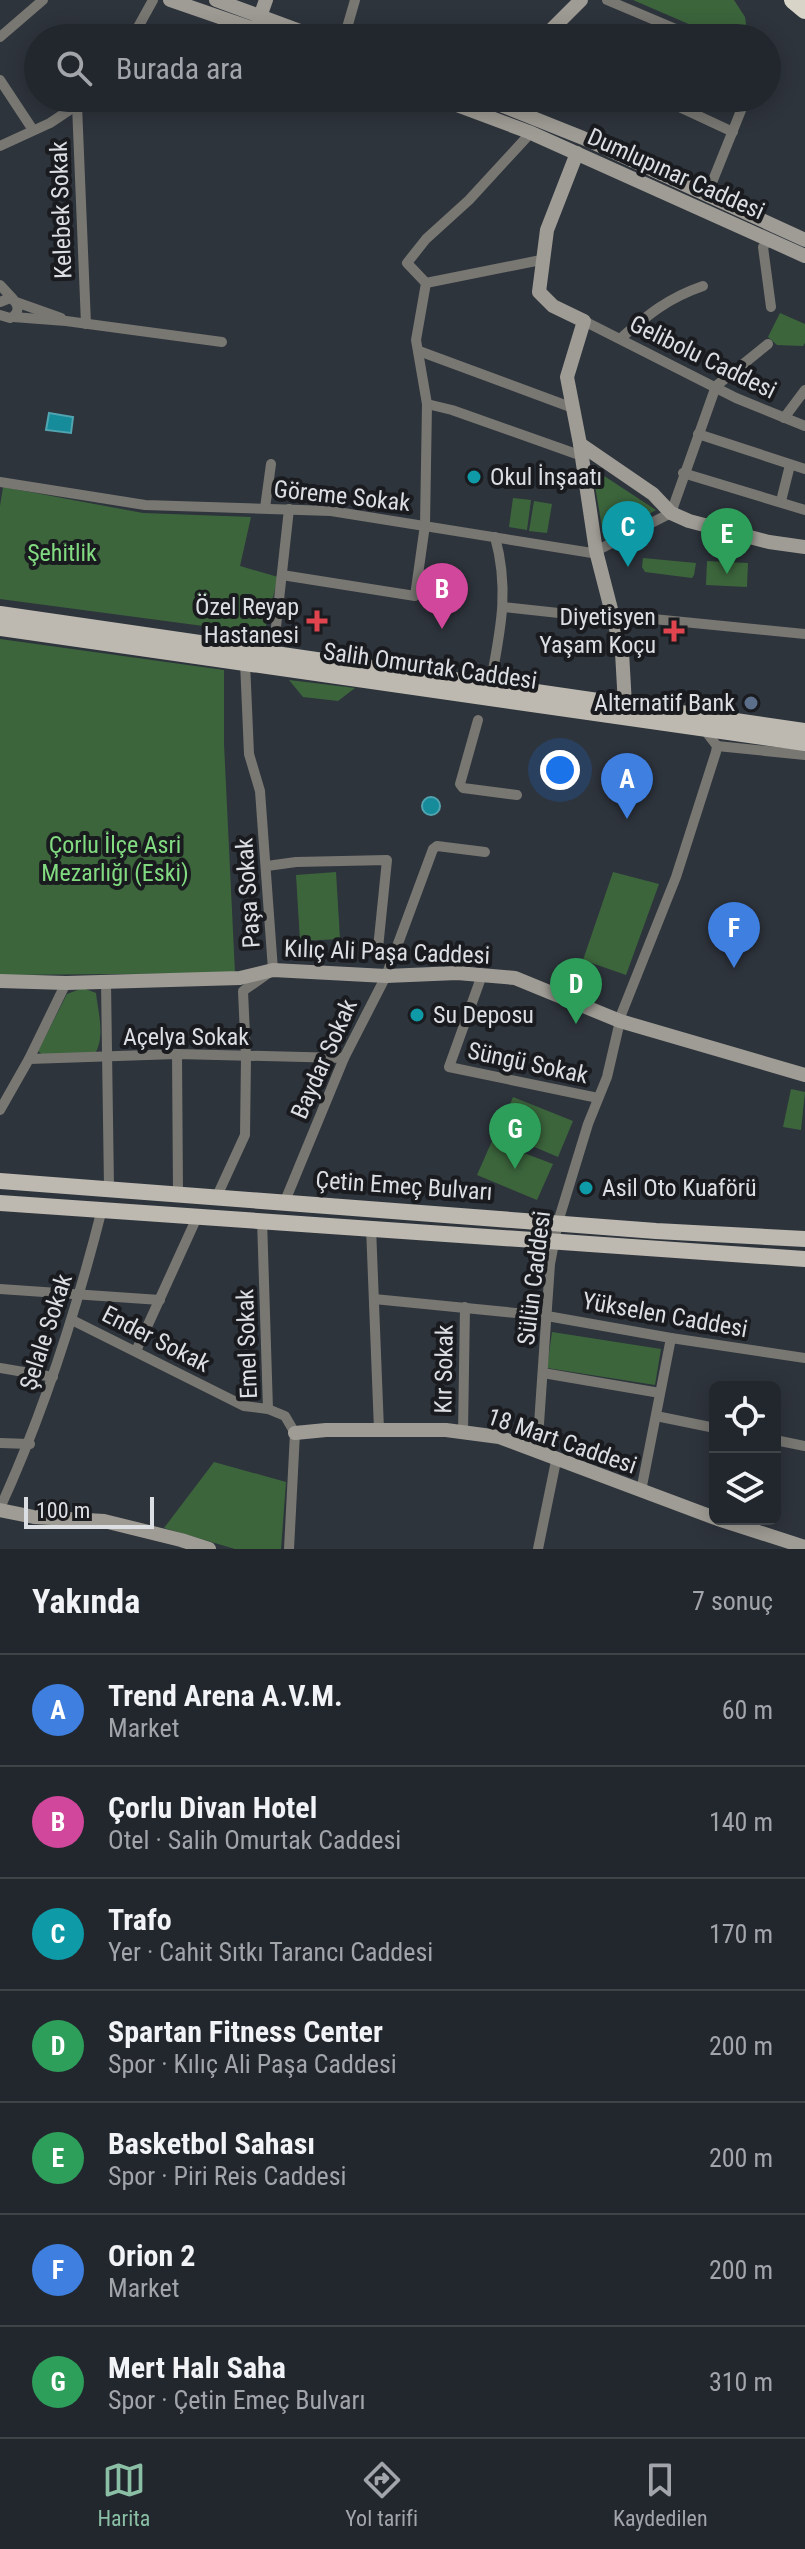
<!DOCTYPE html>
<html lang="tr">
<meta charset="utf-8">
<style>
body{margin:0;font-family:"Roboto Condensed",sans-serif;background:#2a2f35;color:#f1f3f6}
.controls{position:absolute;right:24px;bottom:24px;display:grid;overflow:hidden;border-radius:12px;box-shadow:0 4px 20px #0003}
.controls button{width:72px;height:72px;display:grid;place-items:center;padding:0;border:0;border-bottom:2px solid #3f4449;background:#22272d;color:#f1f3f6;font:40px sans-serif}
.scale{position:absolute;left:24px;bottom:20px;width:130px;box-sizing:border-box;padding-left:8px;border:4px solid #dbdfe4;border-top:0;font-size:22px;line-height:28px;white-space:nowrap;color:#dbdfe4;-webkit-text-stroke:6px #191b1f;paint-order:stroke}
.you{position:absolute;left:560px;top:770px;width:28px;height:28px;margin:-20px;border:6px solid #fff;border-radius:50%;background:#1a73e8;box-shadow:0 0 0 12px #1a73e833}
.badge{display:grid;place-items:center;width:52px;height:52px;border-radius:50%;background:#8abfa5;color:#fff;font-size:26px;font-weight:700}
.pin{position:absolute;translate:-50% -66px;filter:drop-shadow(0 2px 4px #0008)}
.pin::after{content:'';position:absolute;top:42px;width:28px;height:24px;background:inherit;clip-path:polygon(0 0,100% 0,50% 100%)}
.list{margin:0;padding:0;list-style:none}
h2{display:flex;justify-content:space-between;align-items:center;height:104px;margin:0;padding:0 32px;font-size:34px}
h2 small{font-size:26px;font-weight:400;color:#a2a5aa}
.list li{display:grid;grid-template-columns:52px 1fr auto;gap:24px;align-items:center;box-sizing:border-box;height:112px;padding:0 32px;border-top:2px solid #3f4449}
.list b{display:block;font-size:30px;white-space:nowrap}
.list p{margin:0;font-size:26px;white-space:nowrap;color:#a2a5aa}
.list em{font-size:26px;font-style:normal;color:#a2a5aa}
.icon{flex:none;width:44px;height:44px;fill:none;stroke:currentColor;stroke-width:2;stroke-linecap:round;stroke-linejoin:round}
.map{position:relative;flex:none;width:805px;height:1549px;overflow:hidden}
.search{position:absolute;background:#22272d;box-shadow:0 4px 20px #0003;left:24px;right:24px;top:24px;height:88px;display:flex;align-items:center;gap:20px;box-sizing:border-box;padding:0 28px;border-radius:44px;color:#a2a5aa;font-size:30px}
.sheet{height:888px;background:#22272d}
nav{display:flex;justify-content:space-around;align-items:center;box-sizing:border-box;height:112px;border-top:2px solid #3f4449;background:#22272d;font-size:22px;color:#a2a5aa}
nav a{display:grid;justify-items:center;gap:4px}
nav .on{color:#8abfa5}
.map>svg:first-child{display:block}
.green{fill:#3c653c}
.water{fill:#168b99;stroke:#51a4b0;stroke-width:2}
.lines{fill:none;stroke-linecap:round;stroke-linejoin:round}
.street{stroke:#787772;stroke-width:10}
.secondary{stroke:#9f9c95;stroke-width:14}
.primary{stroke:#bdb9b0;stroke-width:16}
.highway{stroke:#d8d4c8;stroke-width:18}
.culture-dot{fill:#0f9aa8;stroke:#191b1f;stroke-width:3}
.health-dot{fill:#e0444e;stroke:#191b1f;stroke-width:3}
.service-dot{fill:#5c6f8a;stroke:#191b1f;stroke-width:3}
.labels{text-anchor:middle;stroke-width:8;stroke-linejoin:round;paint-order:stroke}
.street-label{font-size:24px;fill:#dbdfe4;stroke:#191b1f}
.poi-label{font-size:24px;fill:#dbdfe4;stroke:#191b1f;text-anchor:start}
.park-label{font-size:24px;fill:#82db81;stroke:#191b1f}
</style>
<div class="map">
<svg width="805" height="1549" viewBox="0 0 805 1549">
<rect width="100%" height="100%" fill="#2e343c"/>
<g class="green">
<path d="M633,0H734L745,17L748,38H721Z"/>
<path d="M504,24L530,33L525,38H496Z"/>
<path d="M780,313L805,324V343L803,346L777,345L768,337Z"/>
<path d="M592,468L656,510L604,539Z"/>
<path d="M3,487L143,513L251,517L240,566L278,577L264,634L0,599V506Z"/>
<path d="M513,498L531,500L527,530L509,527Z"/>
<path d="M534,501L552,504L547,533L529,531Z"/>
<path d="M643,558L696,563L694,575L692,578L645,572L642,567Z"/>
<path d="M707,561L748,563L747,587L706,585Z"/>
<path d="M0,639L224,670V744L235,973L0,975Z"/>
<path d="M289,680L355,688L338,701L303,697Z"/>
<path d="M336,872L340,939L300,941L296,875Z"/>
<path d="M613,872L659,884L626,975L583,960Z"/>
<path d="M83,988L96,993C98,1012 106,1038 94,1055L45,1057L38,1051L67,994Z"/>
<path d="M791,1089L805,1092L801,1130L783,1127Z"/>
<path d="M513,1097L573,1121L558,1157L499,1132Z"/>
<path d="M492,1141L553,1164L537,1200L477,1175Z"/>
<path d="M552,1332L661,1349L655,1385L547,1368Z"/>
<path d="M214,1462L286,1482L281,1549H235L164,1528Z"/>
</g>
<g class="water">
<path d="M49,413L73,417L71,433L46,430Z"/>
<circle cx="431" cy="806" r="9"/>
</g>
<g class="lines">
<g class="street">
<path d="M607,0L697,38"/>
<path d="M0,37L43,0"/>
<path d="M132,38L153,0"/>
<path d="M344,38L355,0"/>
<path d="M0,80L33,130"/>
<path d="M84,98L77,105L86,324"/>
<path d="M660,98L733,132"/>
<path d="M0,146L50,123L77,105"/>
<path d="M707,195L746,98"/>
<path d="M769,240L763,247L771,307"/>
<path d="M426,283L541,260"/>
<path d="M0,285L13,299"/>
<path d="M0,302L10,298C20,303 20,314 10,318L0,315"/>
<path d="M16,302L61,318"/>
<path d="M13,317L66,321L222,342"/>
<path d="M584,321L736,398L805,426"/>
<path d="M621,338C649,314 668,298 703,286"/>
<path d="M419,351L573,408"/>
<path d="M427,404L452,410L582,456"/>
<path d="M784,418L805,390"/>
<path d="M698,434L805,469"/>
<path d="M683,473L805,510"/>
<path d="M0,482L145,505L331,511L592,553L671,513L716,386L768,344"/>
<path d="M781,501L790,465"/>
<path d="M265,508L271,464"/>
<path d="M282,575L415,596L425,525L427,404L416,340L426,283L407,263L426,239L469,200L526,138L529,132"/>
<path d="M503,607L614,619"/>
<path d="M613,615L805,634"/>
<path d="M273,654L289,509"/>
<path d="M490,686C500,632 510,591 495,537"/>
<path d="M478,720L460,784L463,788L517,795"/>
<path d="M717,746L805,755"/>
<path d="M267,866L296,862L387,860L377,958"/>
<path d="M482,975L449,1067L598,1098"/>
<path d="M106,982L109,1188"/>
<path d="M619,1020L676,877L716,752L717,746L704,729"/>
<path d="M177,1054L178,1193"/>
<path d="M29,1059L177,1054L344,1058"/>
<path d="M0,1110L29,1059L66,983"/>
<path d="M217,1196L245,1135L246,1057L243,991L273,970L260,791L249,754L245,662"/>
<path d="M285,1201L344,1058L386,976L433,849L437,846L485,852"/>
<path d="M262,1219L268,1409L285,1416L295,1433L289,1549"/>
<path d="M371,1227L379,1430"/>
<path d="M0,1289L160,1300"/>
<path d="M374,1299L547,1316L671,1338L805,1358"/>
<path d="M72,1320L244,1406L268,1409"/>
<path d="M136,1351L198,1215"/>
<path d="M0,1368L53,1377"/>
<path d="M543,1373L660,1393"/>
<path d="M656,1416L715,1428"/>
<path d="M463,1432L465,1307"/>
<path d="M775,1440L805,1446"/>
<path d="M0,1443L30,1444"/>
<path d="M537,1453L550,1264L558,1222L588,1124L607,1077L620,1021"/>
<path d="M641,1491L671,1338"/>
<path d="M0,1508C44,1412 76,1312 102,1209"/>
<path d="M538,1549L556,1461"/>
</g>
<g class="secondary">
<path d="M170,0L280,38"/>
<path d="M216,0L319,38"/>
<path d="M257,25L266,0"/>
<path d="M543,38L581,0"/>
<path d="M438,98L529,132L805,256"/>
<path d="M483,98L583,138L805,240"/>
<path d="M577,153L547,230L539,292L553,306L584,321L567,377L580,444L596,551L622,652L625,705"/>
<path d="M580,444L653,494L671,513L689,521L769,542L805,547"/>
<path d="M0,981L66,983L240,978L273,970L386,976L457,973L515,978L620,1021L805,1075"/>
<path d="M295,1433L326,1430H446L499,1437L715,1518"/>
<path d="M0,1510L34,1517L104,1521L181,1540L209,1549"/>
<path d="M718,1519L805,1547"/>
</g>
<g class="primary">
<path d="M0,614L805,731"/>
<path d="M0,628L805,743"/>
<path d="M0,1181L656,1231L805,1239"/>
<path d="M0,1203L805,1259"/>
</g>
<path class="highway" d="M793,0L805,10"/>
</g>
<g class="culture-dot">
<circle cx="474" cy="477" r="8"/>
<circle cx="417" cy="1015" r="8"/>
<circle cx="586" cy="1188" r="8"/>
</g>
<g class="health-dot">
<path d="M313 609h8v8h8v8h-8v8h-8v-8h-8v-8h8z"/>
<path d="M670 619h8v8h8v8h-8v8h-8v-8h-8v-8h8z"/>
</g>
<circle class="service-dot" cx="751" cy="703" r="8"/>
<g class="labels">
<g class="street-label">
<text transform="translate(676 174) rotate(24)" y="8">Dumlupınar Caddesi</text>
<text transform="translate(61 210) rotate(-92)" y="8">Kelebek Sokak</text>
<text transform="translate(703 357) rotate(26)" y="8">Gelibolu Caddesi</text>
<text transform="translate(342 496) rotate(6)" y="8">Göreme Sokak</text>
<text transform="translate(430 666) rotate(8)" y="8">Salih Omurtak Caddesi</text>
<text transform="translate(248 893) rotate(-94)" y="8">Paşa Sokak</text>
<text transform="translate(387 952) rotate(2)" y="8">Kılıç Ali Paşa Caddesi</text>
<text x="186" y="1045">Açelya Sokak</text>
<text transform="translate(324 1059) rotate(-66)" y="8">Baydar Sokak</text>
<text transform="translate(528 1063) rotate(12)" y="8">Süngü Sokak</text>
<text transform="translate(404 1186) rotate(4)" y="8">Çetin Emeç Bulvarı</text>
<text transform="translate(534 1278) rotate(-83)" y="8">Sülün Caddesi</text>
<text transform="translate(665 1315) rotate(10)" y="8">Yükselen Caddesi</text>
<text transform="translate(46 1332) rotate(-72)" y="8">Şelale Sokak</text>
<text transform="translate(156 1339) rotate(27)" y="8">Ender Sokak</text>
<text transform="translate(247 1344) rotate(-92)" y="8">Emel Sokak</text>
<text transform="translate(444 1369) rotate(-89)" y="8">Kır Sokak</text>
<text transform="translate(562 1441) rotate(19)" y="8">18 Mart Caddesi</text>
</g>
<g class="poi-label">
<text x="490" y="485">Okul İnşaatı</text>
<text x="299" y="615" text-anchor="end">Özel Reyap<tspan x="299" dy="28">Hastanesi</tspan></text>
<text x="656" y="625" text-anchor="end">Diyetisyen<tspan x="656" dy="28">Yaşam Koçu</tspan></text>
<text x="735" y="711" text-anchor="end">Alternatif Bank</text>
<text x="433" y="1023">Su Deposu</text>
<text x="602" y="1196">Asil Oto Kuaförü</text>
</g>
<g class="park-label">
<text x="62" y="561">Şehitlik</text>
<text x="115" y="853">Çorlu İlçe Asri<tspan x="115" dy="28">Mezarlığı (Eski)</tspan></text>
</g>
</g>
</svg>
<div class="controls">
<button><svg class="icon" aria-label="locate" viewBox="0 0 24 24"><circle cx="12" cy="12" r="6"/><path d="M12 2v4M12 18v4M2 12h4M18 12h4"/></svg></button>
<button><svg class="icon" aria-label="layers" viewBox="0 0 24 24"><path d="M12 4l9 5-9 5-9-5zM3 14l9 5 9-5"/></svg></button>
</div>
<div class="scale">100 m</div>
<div class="you"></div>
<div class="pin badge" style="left:627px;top:819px;background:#3f7fe0">A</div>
<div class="pin badge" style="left:442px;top:629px;background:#d1479c">B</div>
<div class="pin badge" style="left:628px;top:567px;background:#0f9aa8">C</div>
<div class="pin badge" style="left:576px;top:1024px;background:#2e9e5b">D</div>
<div class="pin badge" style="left:727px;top:574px;background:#2e9e5b">E</div>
<div class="pin badge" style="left:734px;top:968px;background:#3f7fe0">F</div>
<div class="pin badge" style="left:515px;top:1169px;background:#2e9e5b">G</div>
<div class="search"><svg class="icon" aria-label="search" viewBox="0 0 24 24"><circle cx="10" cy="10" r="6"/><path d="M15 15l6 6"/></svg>Burada ara</div>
</div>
<section class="sheet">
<h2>Yakında<small>7 sonuç</small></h2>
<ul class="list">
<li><span class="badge" style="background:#3f7fe0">A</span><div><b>Trend Arena A.V.M.</b><p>Market</p></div><em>60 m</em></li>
<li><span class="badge" style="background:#d1479c">B</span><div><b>Çorlu Divan Hotel</b><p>Otel · Salih Omurtak Caddesi</p></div><em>140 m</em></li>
<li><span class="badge" style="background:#0f9aa8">C</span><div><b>Trafo</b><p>Yer · Cahit Sıtkı Tarancı Caddesi</p></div><em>170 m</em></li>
<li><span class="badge" style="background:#2e9e5b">D</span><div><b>Spartan Fitness Center</b><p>Spor · Kılıç Ali Paşa Caddesi</p></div><em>200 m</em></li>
<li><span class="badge" style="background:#2e9e5b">E</span><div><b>Basketbol Sahası</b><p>Spor · Piri Reis Caddesi</p></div><em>200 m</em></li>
<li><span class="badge" style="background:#3f7fe0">F</span><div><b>Orion 2</b><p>Market</p></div><em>200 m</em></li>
<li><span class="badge" style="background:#2e9e5b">G</span><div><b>Mert Halı Saha</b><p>Spor · Çetin Emeç Bulvarı</p></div><em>310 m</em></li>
</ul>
</section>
<nav>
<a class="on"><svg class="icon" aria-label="map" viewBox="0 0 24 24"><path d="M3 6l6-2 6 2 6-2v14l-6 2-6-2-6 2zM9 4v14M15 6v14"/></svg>Harita</a>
<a><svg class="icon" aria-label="directions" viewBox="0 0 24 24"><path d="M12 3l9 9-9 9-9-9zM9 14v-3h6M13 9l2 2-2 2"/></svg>Yol tarifi</a>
<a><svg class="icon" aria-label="saved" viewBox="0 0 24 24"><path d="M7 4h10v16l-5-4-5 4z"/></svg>Kaydedilen</a>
</nav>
